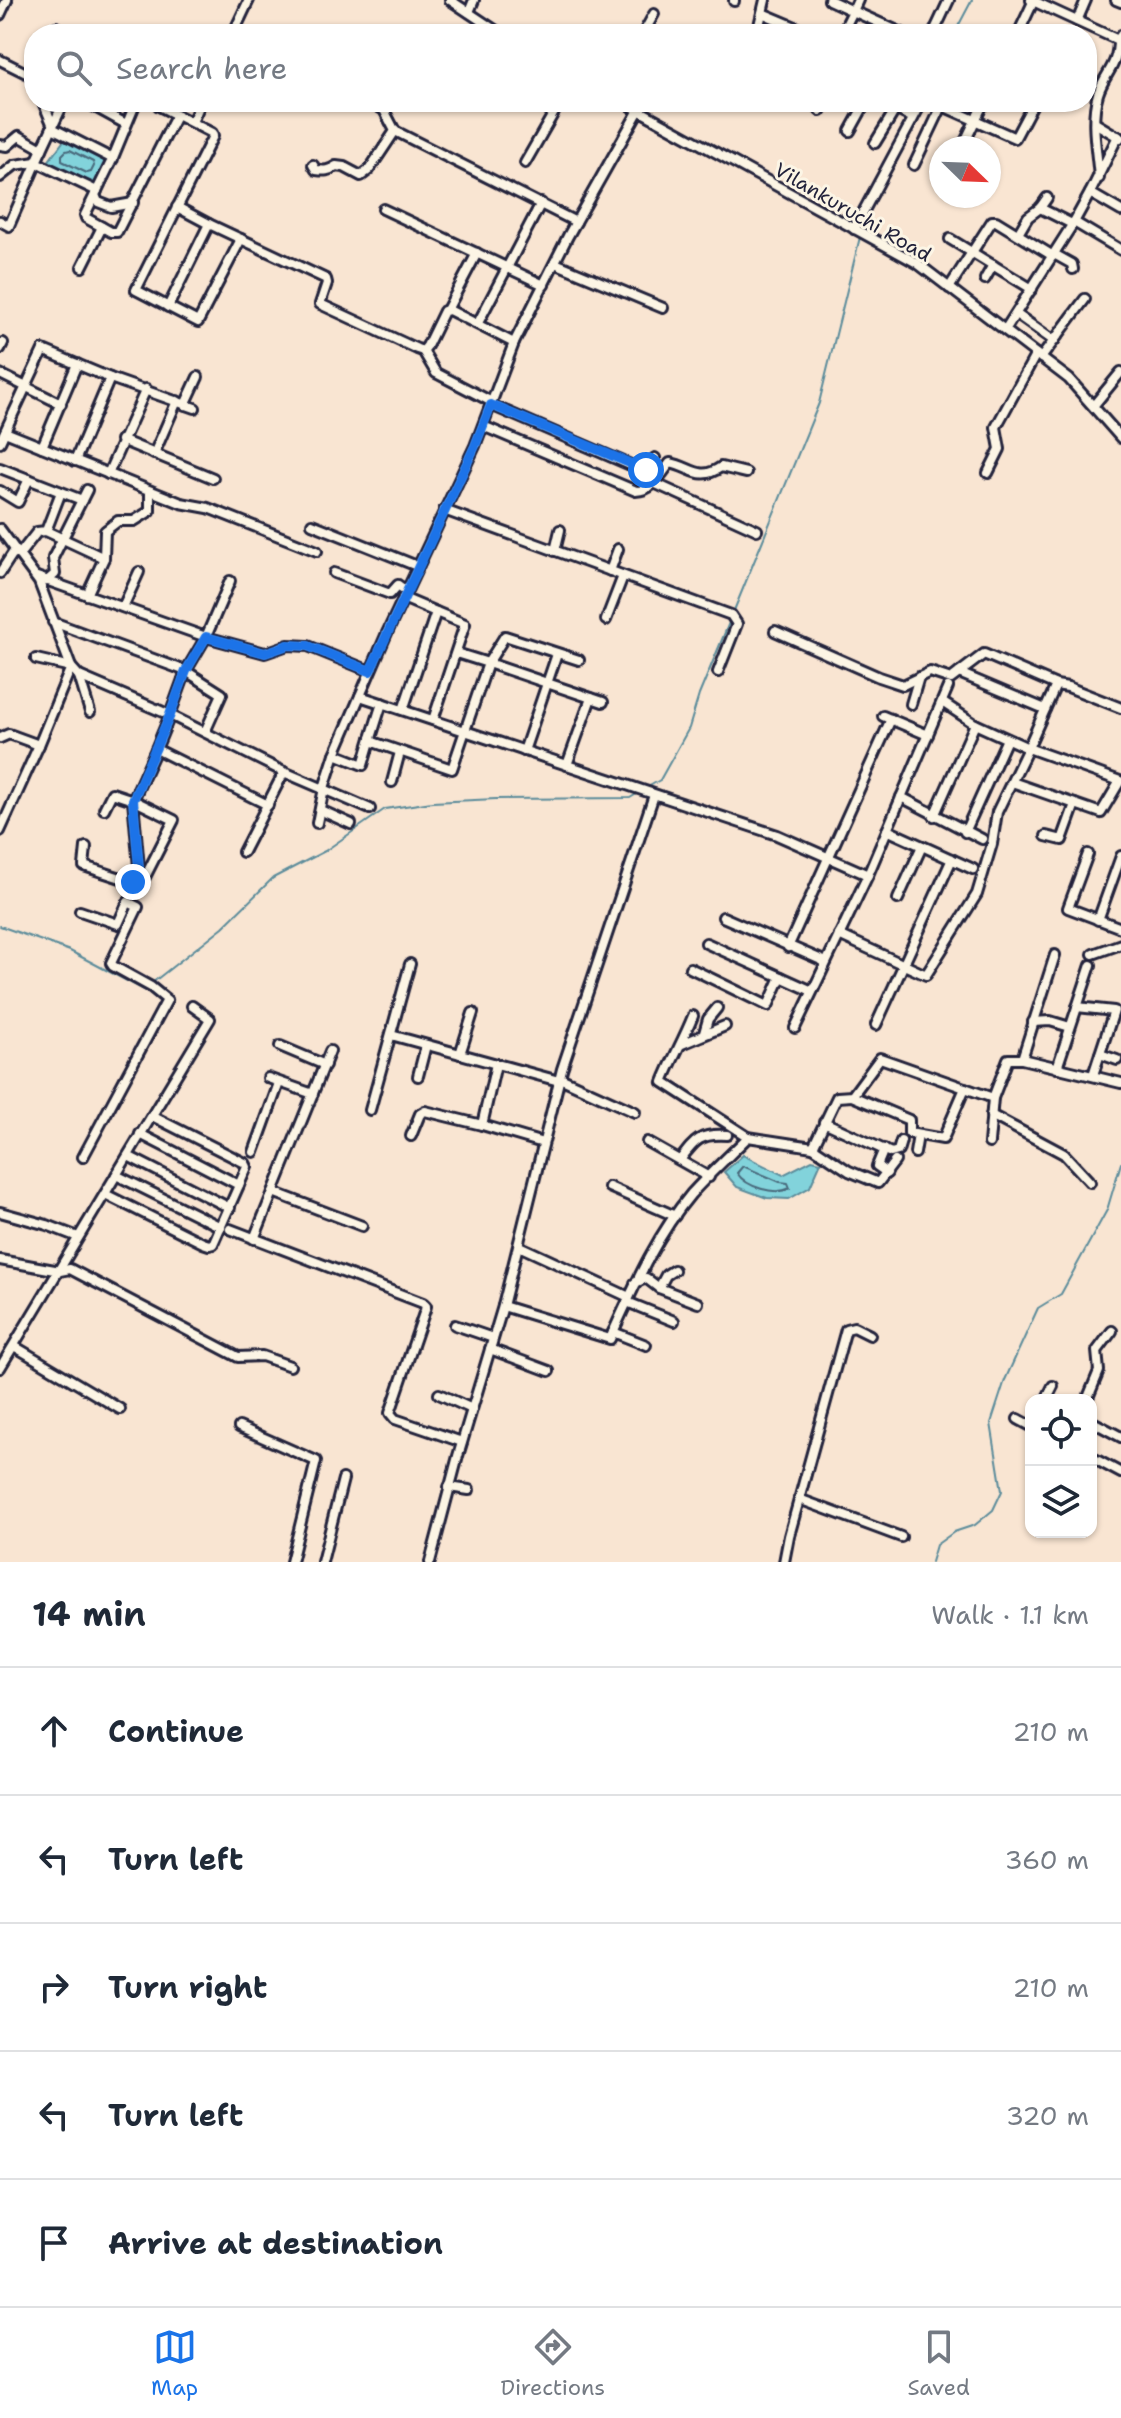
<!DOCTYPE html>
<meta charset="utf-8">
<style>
body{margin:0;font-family:"Shantell Sans",sans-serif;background:#f2f2f3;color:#1f2937}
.controls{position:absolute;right:24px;bottom:24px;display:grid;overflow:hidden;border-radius:16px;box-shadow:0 2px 6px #0004}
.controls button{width:72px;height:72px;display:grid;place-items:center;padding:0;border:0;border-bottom:2px solid #e0e1e3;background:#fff;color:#1f2937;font:40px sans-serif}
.compass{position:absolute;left:929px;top:136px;width:72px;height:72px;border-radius:50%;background:#fff;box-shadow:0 2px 6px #0004;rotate:113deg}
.stop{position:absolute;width:24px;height:24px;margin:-18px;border:6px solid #1a73e8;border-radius:50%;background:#fff}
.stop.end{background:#1a73e8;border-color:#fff;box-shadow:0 2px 8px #0008}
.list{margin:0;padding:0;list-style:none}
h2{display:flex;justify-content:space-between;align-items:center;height:104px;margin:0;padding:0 32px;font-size:34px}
h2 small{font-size:26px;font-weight:400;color:#747a83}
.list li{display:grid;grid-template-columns:52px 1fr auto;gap:24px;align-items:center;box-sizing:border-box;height:128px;padding:0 32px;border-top:2px solid #e0e1e3}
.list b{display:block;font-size:30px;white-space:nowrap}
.list em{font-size:26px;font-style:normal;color:#747a83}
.icon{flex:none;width:44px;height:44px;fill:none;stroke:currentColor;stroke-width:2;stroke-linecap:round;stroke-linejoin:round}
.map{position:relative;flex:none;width:1121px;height:1562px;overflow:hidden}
.search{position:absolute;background:#fff;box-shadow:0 2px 6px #0004;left:24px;right:24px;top:24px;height:88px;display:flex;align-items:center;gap:20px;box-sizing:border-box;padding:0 28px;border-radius:32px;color:#747a83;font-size:30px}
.sheet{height:744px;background:#fff}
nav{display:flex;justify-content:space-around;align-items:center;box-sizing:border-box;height:112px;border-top:2px solid #e0e1e3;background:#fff;font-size:22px;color:#747a83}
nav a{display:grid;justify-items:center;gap:4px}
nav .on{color:#1a73e8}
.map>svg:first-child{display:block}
.water{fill:#82d3db;stroke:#5c8c9b;stroke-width:2}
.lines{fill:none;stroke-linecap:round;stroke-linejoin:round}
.shore{stroke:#48697b;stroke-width:2}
.stream{stroke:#5c8c9b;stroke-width:2}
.minor-casing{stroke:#22223b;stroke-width:14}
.minor{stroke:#fcf5e5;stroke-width:8}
.route{stroke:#1a73e8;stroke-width:10}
.labels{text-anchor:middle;stroke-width:6;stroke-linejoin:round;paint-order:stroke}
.street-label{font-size:20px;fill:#22223b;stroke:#fcf5e5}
</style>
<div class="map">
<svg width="1121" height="1562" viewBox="0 0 1121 1562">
<rect width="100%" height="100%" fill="#f9e5d2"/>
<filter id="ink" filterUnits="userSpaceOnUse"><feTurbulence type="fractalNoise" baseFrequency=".0125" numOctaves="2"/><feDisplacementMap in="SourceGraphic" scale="16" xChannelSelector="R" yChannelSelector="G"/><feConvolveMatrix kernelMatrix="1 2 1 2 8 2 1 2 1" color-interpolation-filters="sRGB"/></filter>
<g filter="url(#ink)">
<g class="water">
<path d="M65,139L107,160L94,185L48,162Z"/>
<path d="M743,1155L783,1175L812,1160L821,1162L810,1187L789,1199L767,1198L737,1187L724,1172Z"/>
</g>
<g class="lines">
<g class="shore">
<path d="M70,150L93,162L94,166L91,172L87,173L62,161V155L66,151Z"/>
<path d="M743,1166L780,1182L788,1183L790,1188C775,1196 746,1187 737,1173Z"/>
</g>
<g class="stream">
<path d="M954,34L972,0"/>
<path d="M862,227L885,179"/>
<path d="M733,613L819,403L860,237"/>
<path d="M646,788L660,780L689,728L699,695L731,618"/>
<path d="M0,926L70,951L146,991L148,988"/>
<path d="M152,983L223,927L273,878L325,851L385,809L432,802L496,799L630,798L640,792"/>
<path d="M931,1562L936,1545L954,1532L975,1525L993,1510L1002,1491L991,1423L1005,1380L1038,1308L1061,1294L1107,1210L1121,1163"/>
</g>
<g class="minor-casing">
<g id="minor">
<path d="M450,0L501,34"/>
<path d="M829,0L853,11L858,0"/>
<path d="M1031,0L1118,40L1121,35"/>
<path d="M1116,0L1121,2"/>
<path d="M734,1V0"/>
<path d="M469,12L474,0"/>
<path d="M762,13L812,34"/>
<path d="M0,15L7,0"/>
<path d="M1077,21L1086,0"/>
<path d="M847,23L853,11L904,34"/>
<path d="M53,34L56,27"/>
<path d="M233,34L249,0"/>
<path d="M643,34L654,14"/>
<path d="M757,34L765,0"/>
<path d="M933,34L949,0"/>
<path d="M1018,34L1034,0"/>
<path d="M0,60L34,77"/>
<path d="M43,102L53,126"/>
<path d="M64,102L36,162L97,191"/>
<path d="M86,102L126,124"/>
<path d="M136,102L112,160L85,215L86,218L111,232H117L176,116"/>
<path d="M624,102L917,263L1069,379L1121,438"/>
<path d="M881,102L913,118"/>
<path d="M934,102L1015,138L1034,102"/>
<path d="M159,106L212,133L213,136L136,290L198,322L241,239"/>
<path d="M820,111L825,102"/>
<path d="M192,122L201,102"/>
<path d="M1095,123L1120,138"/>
<path d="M52,128L113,159"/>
<path d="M395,131L576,222"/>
<path d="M850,131L866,102"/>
<path d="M875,143L900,102"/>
<path d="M0,145L7,146L19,136L42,149"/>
<path d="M962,148L984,102"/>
<path d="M525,163L560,102"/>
<path d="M313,165L316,170C325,171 329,171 336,166L344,167L361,176L369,170L395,131L384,110L370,102"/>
<path d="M914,165L942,106"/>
<path d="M0,177L15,165L36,162"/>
<path d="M1099,178C1097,151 1090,120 1098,94C1105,72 1118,67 1118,40L1121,42"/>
<path d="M1090,193L1118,136"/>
<path d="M95,195L98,202L111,207L133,203"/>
<path d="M177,207L209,224L326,279L327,283L320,304L417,349L423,351L427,346L444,311L449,310L514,343"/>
<path d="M1040,208L1072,224"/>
<path d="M383,209L544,285"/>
<path d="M0,221L9,226L37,162"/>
<path d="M1074,222L1121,250"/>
<path d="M854,229L922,102"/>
<path d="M1018,234L1028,217L1040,208L1047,198"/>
<path d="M950,239L1032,289"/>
<path d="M1054,254L1072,264L1073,269"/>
<path d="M555,263L663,308"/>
<path d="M82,267L102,227"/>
<path d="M985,279L993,265"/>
<path d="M949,288L992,221H996L1053,256"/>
<path d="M168,307L209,224"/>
<path d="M447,310L477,253"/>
<path d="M1016,314L1054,341"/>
<path d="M478,323L541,203"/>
<path d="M1005,330L1074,222L1090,193L1121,211"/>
<path d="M0,349L3,343"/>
<path d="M423,351L436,373L492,402L491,405L642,470L650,467L655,458"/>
<path d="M1041,358L1085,299"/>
<path d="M0,374L61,404"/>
<path d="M185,405L198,377"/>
<path d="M1094,405L1121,372"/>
<path d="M483,426L636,491C652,491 661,475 670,463C692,467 699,482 721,467L746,473"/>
<path d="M5,432L181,503L208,508L317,551"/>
<path d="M121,440L213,478"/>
<path d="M0,442L43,350L110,378L195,408"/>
<path d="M42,447L77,364"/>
<path d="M154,454L177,401"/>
<path d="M75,461L110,378"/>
<path d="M0,468L82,500"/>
<path d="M988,473L1000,449L996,427L1036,354"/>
<path d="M108,474L146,389"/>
<path d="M654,483L757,530"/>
<path d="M0,491L18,502L29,479"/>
<path d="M444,510L731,615L737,624L718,672"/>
<path d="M312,524L417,566"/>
<path d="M0,529L39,582L71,667L39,745L0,831"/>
<path d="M46,531L104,558"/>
<path d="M555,551L560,530"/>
<path d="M19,555L37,532L46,531L61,492"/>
<path d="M610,571L618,549"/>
<path d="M0,573L15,550"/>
<path d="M334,573L390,594L398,585L406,591"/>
<path d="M37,577L206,637L230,581"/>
<path d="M47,581L55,574L53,558L87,490"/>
<path d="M87,595L104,558L105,531L118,521H134L150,511V491"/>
<path d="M123,607L139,572"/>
<path d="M606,620L623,576"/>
<path d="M53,622L186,671L170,715L284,772L370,809"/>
<path d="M775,631L879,677L903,685L930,672L951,679L984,654L1056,685L1068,687L1121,708"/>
<path d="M36,659L71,667L79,676L170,715L156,749L268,805"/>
<path d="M579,660L505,636L488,663L603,702"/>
<path d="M959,673L1045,709"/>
<path d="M79,676L90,712"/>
<path d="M360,696L777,835L868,875"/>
<path d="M382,703L371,738L373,742L452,769L488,663L456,653"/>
<path d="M911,704L919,677"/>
<path d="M403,710L436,612L403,598"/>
<path d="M883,716L928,735"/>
<path d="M433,720L465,624L436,612"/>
<path d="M205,732L222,694L186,671L206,637L265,653L288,645L308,646L370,671"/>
<path d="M0,738L9,734L39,745"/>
<path d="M524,751L557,654"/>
<path d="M335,754L363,765L371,738"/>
<path d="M567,765L591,698"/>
<path d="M392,782L400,752"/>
<path d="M1012,782L1101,813L1120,781L1028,748L1056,685"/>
<path d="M901,797L982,839"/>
<path d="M320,810L351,824"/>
<path d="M934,816L975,724"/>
<path d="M317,823L324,788L335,754L387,633L475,446L514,343L568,236L639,110"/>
<path d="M887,830L973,869"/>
<path d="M965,832L1007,739"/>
<path d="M1046,836L1062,840L1075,804"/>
<path d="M86,847L84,866L133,882L145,877L174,820L133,800L112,793L104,809"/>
<path d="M243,852L284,772"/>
<path d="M1088,854L1068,908L1121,928"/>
<path d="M140,879L133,800L156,749"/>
<path d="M898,899L922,846"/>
<path d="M80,911L118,924L128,902L138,907L111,963L113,966L151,987L167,1000L83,1157"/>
<path d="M723,917L826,962"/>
<path d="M1098,920L1121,856"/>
<path d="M839,935L926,975L977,894L992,844L997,812L1028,748L975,724L942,702"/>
<path d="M706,943L812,991"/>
<path d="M788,947L891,719"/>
<path d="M1093,954L1121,944"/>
<path d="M690,968L768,1006L781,977"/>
<path d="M1077,1007L1114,1011L1093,1075"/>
<path d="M693,1016C684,1039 672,1059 663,1082L748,1137"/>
<path d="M1033,1022L1050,1021L1070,1027"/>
<path d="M876,1025L952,859"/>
<path d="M795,1028L868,875L948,687"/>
<path d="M704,1033L708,1019L717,1008"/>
<path d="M391,1035L559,1081"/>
<path d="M682,1044L725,1026"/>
<path d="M280,1046L325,1065"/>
<path d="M460,1054L473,1013"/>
<path d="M1100,1054L1117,1060"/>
<path d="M1022,1059L1055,955"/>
<path d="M496,1064L482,1125L543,1143"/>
<path d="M1057,1068L1091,965"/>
<path d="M418,1076L426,1045"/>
<path d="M268,1078L313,1094"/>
<path d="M560,1078L635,1112"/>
<path d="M852,1096L909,1120V1133L943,1139L965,1088"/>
<path d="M370,1110L410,964"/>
<path d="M991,1115L1064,1154L1090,1182"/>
<path d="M824,1122L891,1153L898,1151L901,1141"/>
<path d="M140,1134L239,1185"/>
<path d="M411,1136L420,1114L425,1111L482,1125"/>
<path d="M647,1142L709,1177"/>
<path d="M989,1143L993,1098L1008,1059H1022L1121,1083"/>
<path d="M813,1147L849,1171L878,1183L895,1161"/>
<path d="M884,1149L877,1166L887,1173"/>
<path d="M254,1152L279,1083"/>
<path d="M915,1153L918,1135"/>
<path d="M128,1156L230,1208"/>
<path d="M680,1160C695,1140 700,1133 727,1135"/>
<path d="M116,1175L221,1227"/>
<path d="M609,1187L675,1216"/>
<path d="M273,1192L362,1226"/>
<path d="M105,1194L203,1243L209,1245L213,1244L247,1167L245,1163L152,1116"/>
<path d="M0,1212L47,1225L78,1237"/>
<path d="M230,1229L423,1303L426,1306L425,1310L390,1413L395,1419L462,1442"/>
<path d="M254,1239L330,1051"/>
<path d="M519,1246L629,1297"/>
<path d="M0,1260L60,1271L70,1269L238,1357L262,1356L290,1366"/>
<path d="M635,1283L646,1278L659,1288L698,1303"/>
<path d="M659,1288L666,1275L674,1270"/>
<path d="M627,1302L674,1321"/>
<path d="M503,1306L562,1069L654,795"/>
<path d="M455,1325L493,1338"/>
<path d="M613,1332L646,1345"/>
<path d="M14,1346L120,1409"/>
<path d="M490,1349L549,1371"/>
<path d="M0,1368L210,1019L192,1006"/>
<path d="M439,1394L472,1409"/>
<path d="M1046,1400L1053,1386"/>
<path d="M1087,1400L1099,1371L1097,1351L1112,1331"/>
<path d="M1018,1419L1031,1426"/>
<path d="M1091,1421L1121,1437"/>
<path d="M239,1427L316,1461L291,1562"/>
<path d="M1091,1457L1121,1473"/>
<path d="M449,1487L469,1490"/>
<path d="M799,1499L901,1537"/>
<path d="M322,1562L343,1479"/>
<path d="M430,1562L458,1456L503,1306L610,1339C633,1289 655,1237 691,1194C709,1174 729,1156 748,1137L813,1147L837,1097L852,1096L880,1058L993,1098"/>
<path d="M784,1562L789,1536L846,1329L854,1327L870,1335"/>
</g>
</g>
<use href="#minor" class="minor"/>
</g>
</g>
<g class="lines" filter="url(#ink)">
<path class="route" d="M133,882L140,879L133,800L170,715L186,671L206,637L265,653L288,645L308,646L370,671L475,446L491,405L646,470"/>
</g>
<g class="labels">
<g class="street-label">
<text transform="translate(853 212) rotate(30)" y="7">Vilankuruchi Road</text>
</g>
</g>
</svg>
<div class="controls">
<button><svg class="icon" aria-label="locate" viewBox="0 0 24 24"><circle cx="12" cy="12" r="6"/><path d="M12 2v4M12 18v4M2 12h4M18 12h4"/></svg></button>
<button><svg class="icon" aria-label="layers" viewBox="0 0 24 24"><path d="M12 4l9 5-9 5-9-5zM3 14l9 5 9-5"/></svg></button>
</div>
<svg class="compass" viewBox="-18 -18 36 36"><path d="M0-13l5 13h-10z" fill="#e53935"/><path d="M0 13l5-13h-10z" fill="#747a83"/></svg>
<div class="stop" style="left:646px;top:470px"></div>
<div class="stop end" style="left:133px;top:882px"></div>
<div class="search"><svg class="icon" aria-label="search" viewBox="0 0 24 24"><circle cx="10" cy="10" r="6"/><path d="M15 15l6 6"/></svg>Search here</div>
</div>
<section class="sheet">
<h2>14 min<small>Walk · 1.1 km</small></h2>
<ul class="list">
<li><svg class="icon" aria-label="ahead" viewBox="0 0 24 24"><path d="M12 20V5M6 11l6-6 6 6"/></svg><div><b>Continue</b></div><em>210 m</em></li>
<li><svg class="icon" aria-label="left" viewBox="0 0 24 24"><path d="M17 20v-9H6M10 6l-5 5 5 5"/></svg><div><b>Turn left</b></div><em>360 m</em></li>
<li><svg class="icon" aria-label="right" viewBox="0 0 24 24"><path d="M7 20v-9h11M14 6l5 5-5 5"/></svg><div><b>Turn right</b></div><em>210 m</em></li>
<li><svg class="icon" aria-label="left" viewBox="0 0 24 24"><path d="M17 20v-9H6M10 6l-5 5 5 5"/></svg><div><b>Turn left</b></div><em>320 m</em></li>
<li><svg class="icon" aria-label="arrive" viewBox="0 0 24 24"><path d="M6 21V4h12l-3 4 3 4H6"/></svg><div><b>Arrive at destination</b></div></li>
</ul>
</section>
<nav>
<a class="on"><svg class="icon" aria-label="map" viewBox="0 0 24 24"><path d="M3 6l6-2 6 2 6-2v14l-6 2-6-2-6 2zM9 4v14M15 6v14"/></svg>Map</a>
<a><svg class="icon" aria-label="directions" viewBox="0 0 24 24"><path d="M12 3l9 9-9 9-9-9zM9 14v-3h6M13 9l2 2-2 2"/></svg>Directions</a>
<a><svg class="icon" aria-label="saved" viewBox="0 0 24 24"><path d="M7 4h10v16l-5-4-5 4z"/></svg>Saved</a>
</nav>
